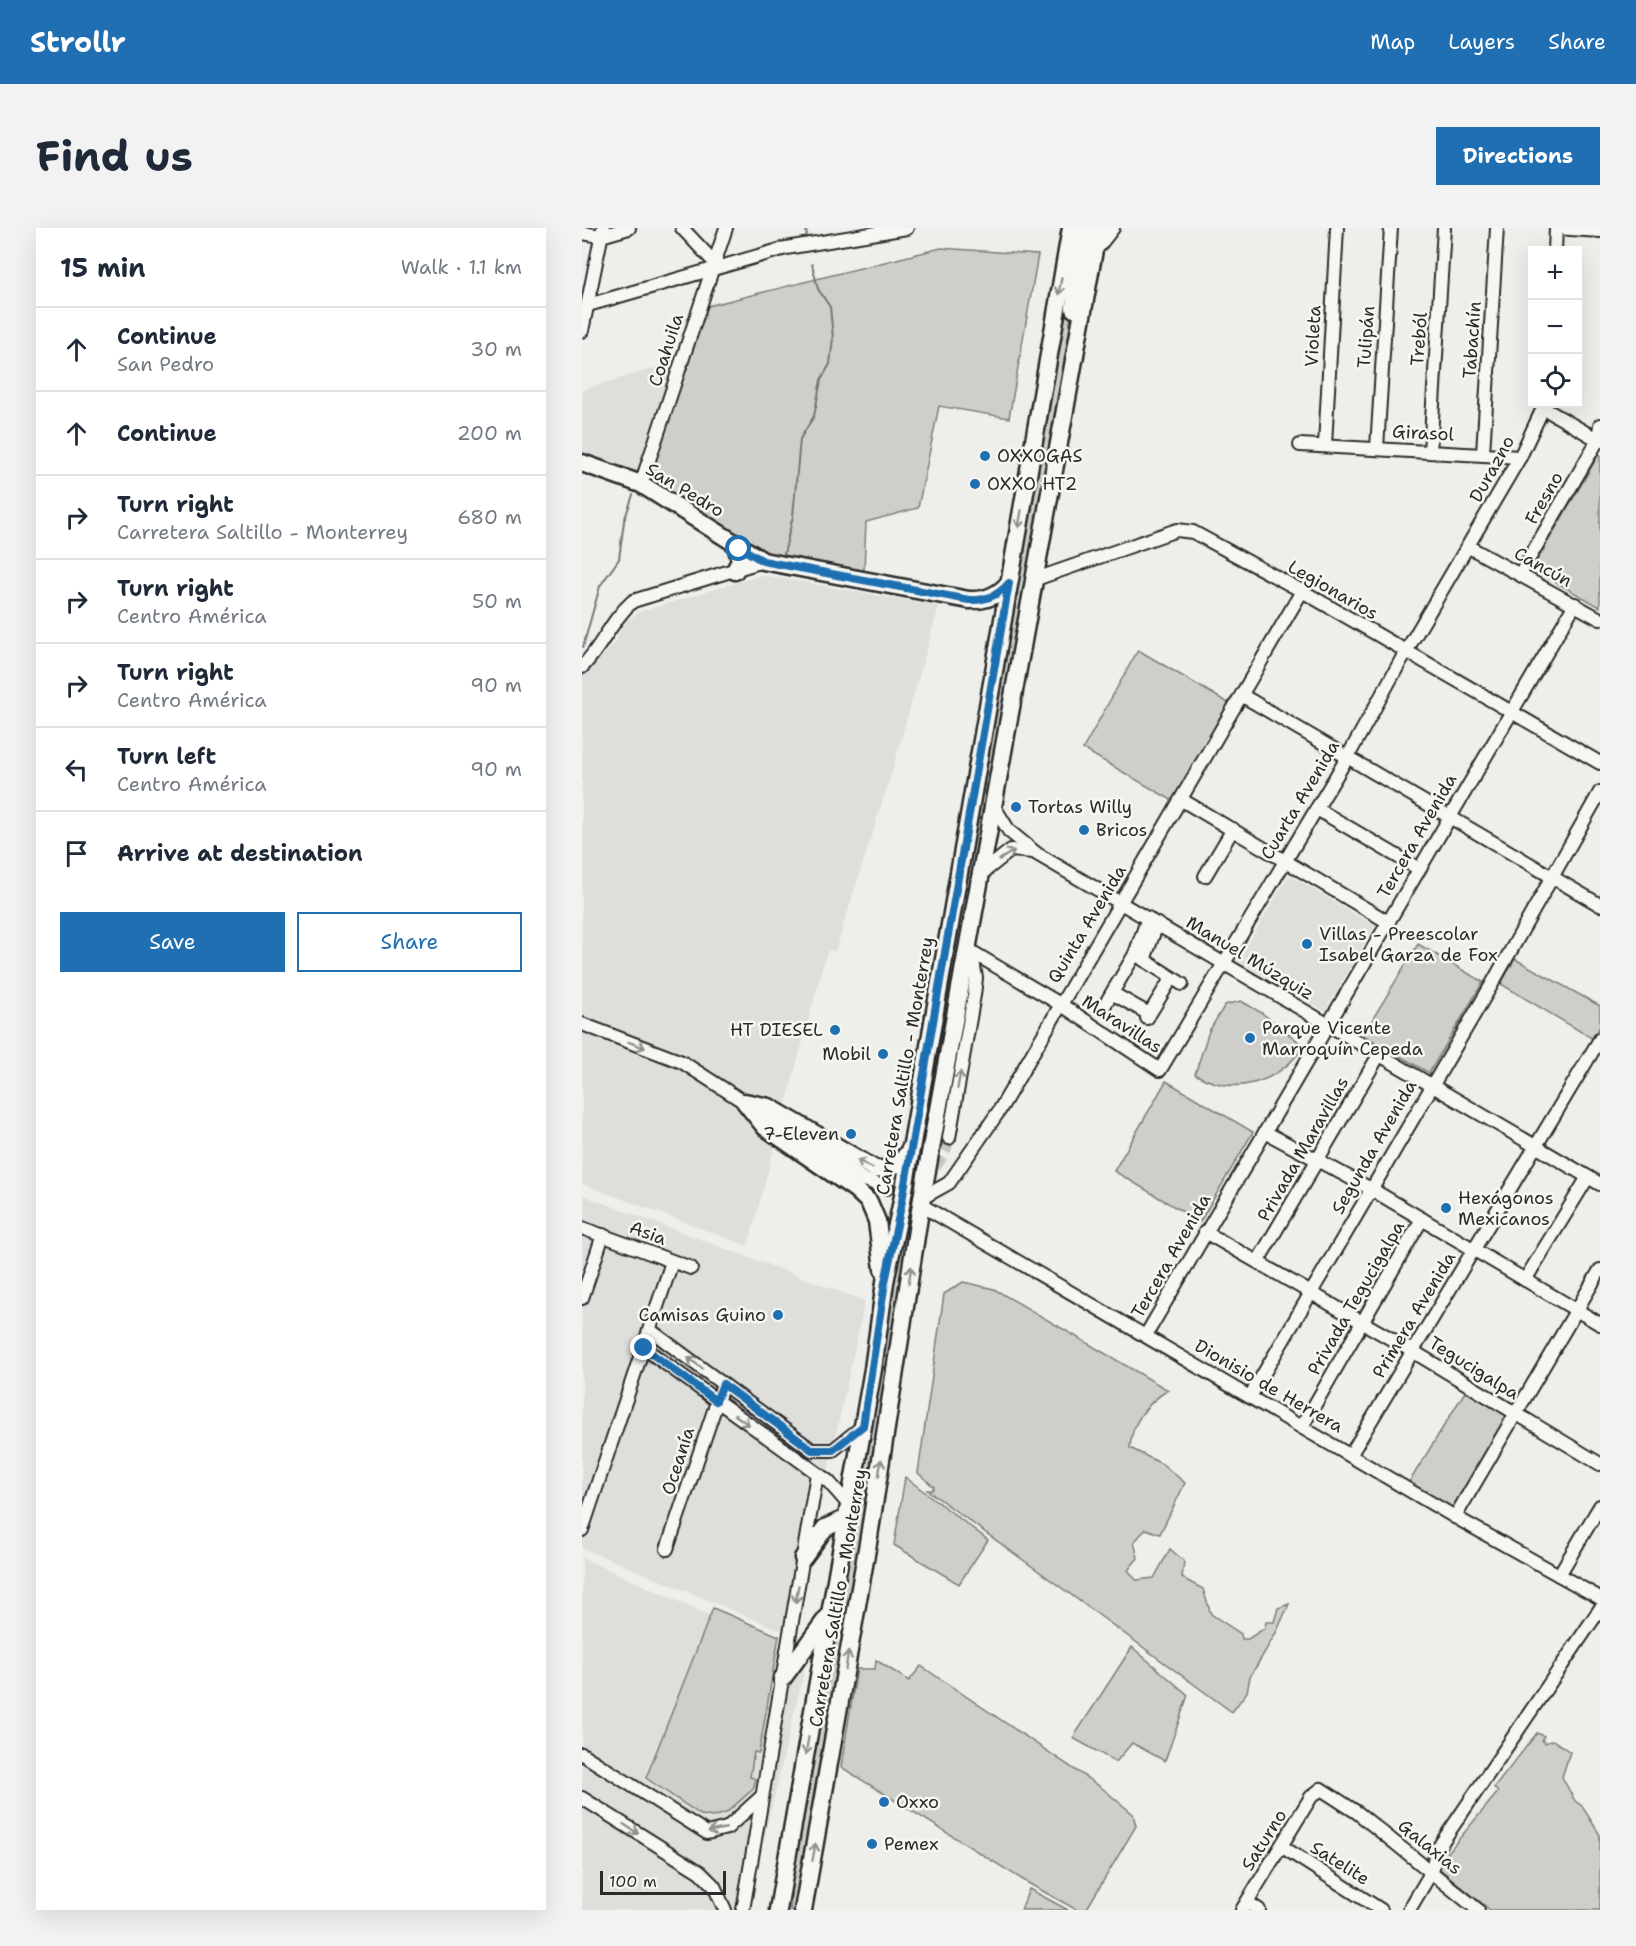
<!DOCTYPE html>
<meta charset="utf-8">
<style>
body{margin:0;font-family:"Shantell Sans",sans-serif;background:#f2f2f3;color:#1f2937}
.controls{position:absolute;right:18px;top:18px;display:grid;overflow:hidden;border-radius:0px;box-shadow:0 6px 24px #0002}
.controls button{width:54px;height:54px;display:grid;place-items:center;padding:0;border:0;border-bottom:2px solid #e0e1e3;background:#fff;color:#1f2937;font:30px sans-serif}
.scale{position:absolute;left:18px;bottom:15px;width:126px;box-sizing:border-box;padding-left:6px;border:3px solid #2b2b2b;border-top:0;font-size:16px;line-height:21px;white-space:nowrap;color:#2b2b2b;-webkit-text-stroke:4px #f6f6f2;paint-order:stroke}
.stop{position:absolute;width:18px;height:18px;margin:-14px;border:4px solid #1f6fb2;border-radius:50%;background:#fff}
.stop.end{background:#1f6fb2;border-color:#fff;box-shadow:0 2px 6px #0008}
.list{margin:0;padding:0;list-style:none}
h2{display:flex;justify-content:space-between;align-items:center;height:78px;margin:0;padding:0 24px;font-size:26px}
h2 small{font-size:20px;font-weight:400;color:#747a83}
.list li{display:grid;grid-template-columns:39px 1fr auto;gap:18px;align-items:center;box-sizing:border-box;height:84px;padding:0 24px;border-top:2px solid #e0e1e3}
.list b{display:block;font-size:22px;white-space:nowrap}
.list p{margin:0;font-size:20px;white-space:nowrap;color:#747a83}
.list em{font-size:20px;font-style:normal;color:#747a83}
.actions{display:flex;gap:12px;padding:18px 24px}
.actions a{flex:1;padding:14px 0;border:2px solid #1f6fb2;border-radius:0px;text-align:center;font-size:21px;color:#1f6fb2}
.actions .main{background:#1f6fb2;color:#fff}
.icon{flex:none;width:33px;height:33px;fill:none;stroke:currentColor;stroke-width:2;stroke-linecap:round;stroke-linejoin:round}
.map{position:relative;flex:none;width:1018px;height:1682px;overflow:hidden;border-radius:0px}
header{display:flex;align-items:center;gap:36px;box-sizing:border-box;height:84px;padding:0 30px;background:#1f6fb2;color:#fff}
header strong{font-size:28px}
nav{display:flex;gap:33px;margin-inline-start:auto;font-size:21px}
.intro{display:flex;align-items:center;justify-content:space-between;box-sizing:border-box;height:144px;padding:0 36px}
h1{margin:0;font-size:42px}
.button{padding:15px 27px;border-radius:0px;background:#1f6fb2;color:#fff;font-size:21px;font-weight:700}
main{display:flex;gap:36px;padding:0 36px}
aside{flex:1;background:#fff;border-radius:0px;box-shadow:0 6px 24px #0002}
.map>svg:first-child{display:block}
.built{fill:#dededb}
.green{fill:#cececa;stroke:#7c7c7a;stroke-width:1.5}
.lines{fill:none;stroke-linecap:round;stroke-linejoin:round}
.stream{stroke:#757573;stroke-width:2}
.minor-tunnel{stroke:#c7c7c4;stroke-width:12;stroke-dasharray:12 6;stroke-linecap:butt}
.minor-casing{stroke:#2b2b2b;stroke-width:16}
.major-casing{stroke:#2b2b2b;stroke-width:21}
.minor{stroke:#f6f6f2;stroke-width:12}
.major{stroke:#f6f6f2;stroke-width:16}
.oneway{stroke:#90908e}
.route{stroke:#1f6fb2;stroke-width:8}
.poi-dot{fill:#1f6fb2;stroke:#f6f6f2;stroke-width:2}
.labels{text-anchor:middle;stroke-width:5;stroke-linejoin:round;paint-order:stroke}
.street-label{font-size:18px;fill:#2b2b2b;stroke:#f6f6f2}
.poi-label{font-size:18px;fill:#2b2b2b;stroke:#f6f6f2;text-anchor:start}
</style>
<header>
<strong>Strollr</strong>
<nav><a>Map</a><a>Layers</a><a>Share</a></nav>
</header>
<div class="intro"><h1>Find us</h1><a class="button">Directions</a></div>
<main>
<aside>
<h2>15 min<small>Walk · 1.1 km</small></h2>
<ul class="list">
<li><svg class="icon" aria-label="ahead" viewBox="0 0 24 24"><path d="M12 20V5M6 11l6-6 6 6"/></svg><div><b>Continue</b><p>San Pedro</p></div><em>30 m</em></li>
<li><svg class="icon" aria-label="ahead" viewBox="0 0 24 24"><path d="M12 20V5M6 11l6-6 6 6"/></svg><div><b>Continue</b></div><em>200 m</em></li>
<li><svg class="icon" aria-label="right" viewBox="0 0 24 24"><path d="M7 20v-9h11M14 6l5 5-5 5"/></svg><div><b>Turn right</b><p>Carretera Saltillo - Monterrey</p></div><em>680 m</em></li>
<li><svg class="icon" aria-label="right" viewBox="0 0 24 24"><path d="M7 20v-9h11M14 6l5 5-5 5"/></svg><div><b>Turn right</b><p>Centro América</p></div><em>50 m</em></li>
<li><svg class="icon" aria-label="right" viewBox="0 0 24 24"><path d="M7 20v-9h11M14 6l5 5-5 5"/></svg><div><b>Turn right</b><p>Centro América</p></div><em>90 m</em></li>
<li><svg class="icon" aria-label="left" viewBox="0 0 24 24"><path d="M17 20v-9H6M10 6l-5 5 5 5"/></svg><div><b>Turn left</b><p>Centro América</p></div><em>90 m</em></li>
<li><svg class="icon" aria-label="arrive" viewBox="0 0 24 24"><path d="M6 21V4h12l-3 4 3 4H6"/></svg><div><b>Arrive at destination</b></div></li>
</ul>
<div class="actions"><a class="main">Save</a><a>Share</a></div>
</aside>
<div class="map">
<svg width="1018" height="1682" viewBox="0 0 1018 1682">
<rect width="100%" height="100%" fill="#eeeeea"/>
<filter id="ink" filterUnits="userSpaceOnUse"><feTurbulence type="fractalNoise" baseFrequency=".0167" numOctaves="2"/><feDisplacementMap in="SourceGraphic" scale="12" xChannelSelector="R" yChannelSelector="G"/><feConvolveMatrix kernelMatrix="1 2 1 2 8 2 1 2 1" color-interpolation-filters="sRGB"/></filter>
<g filter="url(#ink)">
<g class="built">
<path d="M92,134L54,247L0,229V162Z"/>
<path d="M179,347L357,378L310,543L253,724L246,722L243,730L166,1018L0,956V450L33,415L41,394L58,384Z"/>
<path d="M707,647L793,698L743,783L656,733Z"/>
<path d="M0,967L283,1073L210,1407L0,1320Z"/>
<path d="M0,1330L225,1431L165,1682H0Z"/>
</g>
<g class="green">
<path d="M493,0L487,112L215,1682H208L212,1628Z"/>
<path d="M359,20L456,27L427,190L357,178L336,280L284,294L282,343L177,327L67,255L66,250L126,78Z"/>
<path d="M1017,226L1018,227V379L950,341Z"/>
<path d="M556,422L648,476L591,573L501,521Z"/>
<path d="M836,716L901,754L847,845L781,807Z"/>
<path d="M933,731L1018,778V798L1011,811L919,756Z"/>
<path d="M659,773L680,785L722,818C697,854 653,870 613,846L627,803L643,777Z"/>
<path d="M584,853L671,904L618,994L532,943Z"/>
<path d="M381,1054L412,1061L586,1162C565,1175 549,1195 548,1220L580,1236L603,1255L578,1306L564,1301L552,1314L556,1330L546,1342L554,1352L572,1350L588,1321L602,1333L600,1350L621,1361L629,1386L659,1406L660,1411H666L683,1400L684,1394H692L696,1380L707,1376L694,1405L668,1449L665,1464L650,1484L345,1262H350L352,1259L336,1245L362,1066Z"/>
<path d="M884,1162L928,1188L871,1284L826,1256Z"/>
<path d="M323,1249L406,1312L377,1356L312,1317Z"/>
<path d="M131,1380L197,1408L177,1525L172,1524L168,1549L174,1551L171,1561L144,1585L131,1589L119,1587L64,1550Z"/>
<path d="M550,1419L606,1467L583,1533L550,1515L534,1534L491,1510Z"/>
<path d="M294,1432L327,1453L339,1438L520,1560L551,1586L554,1598L504,1682H495L446,1655L259,1539L275,1441H293Z"/>
<path d="M955,1505L962,1508L960,1512L963,1515L971,1512L988,1524L980,1549L993,1573L1000,1578L1018,1607V1682H908L858,1641L862,1629L916,1564L912,1560Z"/>
<path d="M447,1661L486,1682H439Z"/>
</g>
<g class="lines">
<g class="stream">
<path d="M224,0L225,11"/>
<path d="M202,326L211,288L218,211L232,188L239,152L248,136L251,110L248,79L236,61L230,36"/>
<path d="M1,419L18,358L37,331L42,293L51,267"/>
</g>
<path class="minor-tunnel" d="M305,960C337,958 359,941 367,910"/>
<g class="minor-casing">
<g id="minor">
<path d="M100,0L132,34"/>
<path d="M974,0L1018,3"/>
<path d="M0,5L19,8L47,0"/>
<path d="M973,22L974,0"/>
<path d="M513,23L531,0"/>
<path d="M6,77L204,20L325,0"/>
<path d="M0,103L21,0"/>
<path d="M963,181L1018,213"/>
<path d="M718,217L938,229"/>
<path d="M743,217L755,0"/>
<path d="M795,220L809,0"/>
<path d="M848,224L862,0"/>
<path d="M901,225L915,0"/>
<path d="M59,256L144,0"/>
<path d="M887,319L1018,391"/>
<path d="M938,346L1016,212L1018,197"/>
<path d="M451,352L595,302L611,304L720,363L1018,535"/>
<path d="M0,439C20,419 29,392 51,373L181,333"/>
<path d="M661,468L1018,677"/>
<path d="M600,572L806,694"/>
<path d="M411,577L427,603L455,626L1018,956"/>
<path d="M735,581L837,641"/>
<path d="M399,646L429,622L451,624"/>
<path d="M623,648L651,601"/>
<path d="M390,724L478,776L578,842L765,530L823,425L938,229L963,176"/>
<path d="M553,726L600,756"/>
<path d="M562,732L575,696"/>
<path d="M530,765L567,786"/>
<path d="M521,780L553,726L566,690"/>
<path d="M565,790L589,751"/>
<path d="M0,796L100,834L283,952L305,960"/>
<path d="M683,904L789,961L1018,1096"/>
<path d="M367,910L392,767L394,750L389,722"/>
<path d="M340,970L367,955L417,883L720,363"/>
<path d="M339,977L873,1289L1018,1370"/>
<path d="M0,1000L109,1040"/>
<path d="M623,1004L832,1124L1018,1236"/>
<path d="M676,1033L797,827"/>
<path d="M943,1052L1006,949"/>
<path d="M0,1070L21,1007"/>
<path d="M68,1102L230,1222H251L281,1198"/>
<path d="M564,1107L993,376"/>
<path d="M62,1120L246,1253L268,1278"/>
<path d="M669,1167L910,756L1018,564"/>
<path d="M721,1197L840,991"/>
<path d="M769,1226L1018,811"/>
<path d="M873,1289L1018,1042"/>
<path d="M0,1302L90,1034"/>
<path d="M85,1321L141,1156"/>
<path d="M977,1347L1018,1278"/>
<path d="M0,1526L125,1605L145,1600L179,1569"/>
<path d="M0,1570L118,1644L132,1658L143,1682"/>
<path d="M699,1618L799,1682"/>
<path d="M665,1674L677,1682"/>
<path d="M161,1682L235,1246"/>
<path d="M660,1682L729,1569L739,1561L776,1585L896,1682"/>
<path d="M827,1682L850,1643L854,1623L1018,1381"/>
</g>
</g>
<g class="major-casing">
<g id="major">
<path d="M492,81L494,42L502,0"/>
<path d="M0,235L59,256L181,333L387,372C403,373 416,368 427,355"/>
<path d="M153,343L158,332L154,317"/>
<path d="M301,1041L295,993L287,974L273,961L183,899L163,874L187,879L293,941C308,943 321,934 328,921"/>
<path d="M221,1330L243,1300L265,1290"/>
<path d="M200,1451L245,1390"/>
<path d="M196,1682L291,1141L303,1054L320,973L489,0"/>
<path d="M221,1682L286,1315L340,970L516,0"/>
</g>
</g>
<use href="#minor" class="minor"/>
<use href="#major" class="major"/>
</g>
<defs><path id="oneway-shaft" d="M-6 0H5M1.5-3L5.5 0L1.5 3" fill="none" stroke-width="1.6" stroke-linecap="round" stroke-linejoin="round" transform="scale(1.5)"/></defs>
<g class="oneway">
<use href="#oneway-shaft" transform="translate(478 58) rotate(100)"/>
<use href="#oneway-shaft" transform="translate(438 291) rotate(100)"/>
<use href="#oneway-shaft" transform="translate(425 627) rotate(-32)"/>
<use href="#oneway-shaft" transform="translate(55 817) rotate(20)"/>
<use href="#oneway-shaft" transform="translate(377 852) rotate(-80)"/>
<use href="#oneway-shaft" transform="translate(283 936) rotate(-152)"/>
<use href="#oneway-shaft" transform="translate(328 1047) rotate(-81)"/>
<use href="#oneway-shaft" transform="translate(113 1135) rotate(-144)"/>
<use href="#oneway-shaft" transform="translate(160 1192) rotate(35)"/>
<use href="#oneway-shaft" transform="translate(298 1240) rotate(-81)"/>
<use href="#oneway-shaft" transform="translate(215 1366) rotate(100)"/>
<use href="#oneway-shaft" transform="translate(265 1432) rotate(-81)"/>
<use href="#oneway-shaft" transform="translate(225 1518) rotate(100)"/>
<use href="#oneway-shaft" transform="translate(49 1601) rotate(33)"/>
<use href="#oneway-shaft" transform="translate(135 1602) rotate(169)"/>
<use href="#oneway-shaft" transform="translate(232 1624) rotate(-80)"/>
</g>
</g>
<g class="lines" filter="url(#ink)">
<path class="route" d="M62,1120L134,1173L141,1156L230,1222H251L281,1198L303,1054L320,973L427,355C416,368 403,373 387,372L181,333L154,317L157,321"/>
</g>
<g class="poi-dot">
<circle cx="403" cy="228" r="6"/>
<circle cx="393" cy="256" r="6"/>
<circle cx="434" cy="579" r="6"/>
<circle cx="502" cy="602" r="6"/>
<circle cx="725" cy="716" r="6"/>
<circle cx="253" cy="802" r="6"/>
<circle cx="668" cy="810" r="6"/>
<circle cx="301" cy="826" r="6"/>
<circle cx="269" cy="906" r="6"/>
<circle cx="864" cy="980" r="6"/>
<circle cx="196" cy="1087" r="6"/>
<circle cx="302" cy="1574" r="6"/>
<circle cx="290" cy="1616" r="6"/>
</g>
<g class="labels">
<g class="street-label">
<text transform="translate(731 108) rotate(-87)" y="6">Violeta</text>
<text transform="translate(784 109) rotate(-86)" y="6">Tulipán</text>
<text transform="translate(837 111) rotate(-86)" y="6">Treból</text>
<text transform="translate(890 112) rotate(-86)" y="6">Tabachín</text>
<text transform="translate(84 122) rotate(-72)" y="6">Coahuila</text>
<text transform="translate(841 205) rotate(3)" y="6">Girasol</text>
<text transform="translate(910 241) rotate(-61)" y="6">Durazno</text>
<text transform="translate(103 262) rotate(31)" y="6">San Pedro</text>
<text transform="translate(962 270) rotate(-60)" y="6">Fresno</text>
<text transform="translate(961 339) rotate(29)" y="6">Cancún</text>
<text transform="translate(751 362) rotate(30)" y="6">Legionarios</text>
<text transform="translate(718 572) rotate(-59)" y="6">Cuarta Avenida</text>
<text transform="translate(835 608) rotate(-60)" y="6">Tercera Avenida</text>
<text transform="translate(505 696) rotate(-59)" y="6">Quinta Avenida</text>
<text transform="translate(668 730) rotate(31)" y="6">Manuel Múzquiz</text>
<text transform="translate(540 796) rotate(33)" y="6">Maravillas</text>
<text transform="translate(323 838) rotate(-80)" y="6">Carretera Saltillo - Monterrey</text>
<text transform="translate(792 919) rotate(-60)" y="6">Segunda Avenida</text>
<text transform="translate(721 921) rotate(-60)" y="6">Privada Maravillas</text>
<text transform="translate(66 1005) rotate(21)" y="6">Asia</text>
<text transform="translate(589 1028) rotate(-60)" y="6">Tercera Avenida</text>
<text transform="translate(774 1070) rotate(-60)" y="6">Privada Tegucigalpa</text>
<text transform="translate(832 1087) rotate(-59)" y="6">Primera Avenida</text>
<text transform="translate(892 1140) rotate(32)" y="6">Tegucigalpa</text>
<text transform="translate(687 1158) rotate(30)" y="6">Dionisio de Herrera</text>
<text transform="translate(96 1233) rotate(-72)" y="6">Oceanía</text>
<text transform="translate(256 1370) rotate(-80)" y="6">Carretera Saltillo - Monterrey</text>
<text transform="translate(682 1612) rotate(-58)" y="6">Saturno</text>
<text transform="translate(848 1619) rotate(39)" y="6">Galaxias</text>
<text transform="translate(758 1635) rotate(32)" y="6">Satelite</text>
</g>
<g class="poi-label">
<text x="415" y="234">OXXOGAS</text>
<text x="405" y="262">OXXO HT2</text>
<text x="446" y="585">Tortas Willy</text>
<text x="514" y="608">Bricos</text>
<text x="737" y="712">Villas - Preescolar<tspan x="737" dy="21">Isabel Garza de Fox</tspan></text>
<text x="680" y="806">Parque Vicente<tspan x="680" dy="21">Marroquín Cepeda</tspan></text>
<text x="241" y="808" text-anchor="end">HT DIESEL</text>
<text x="289" y="832" text-anchor="end">Mobil</text>
<text x="257" y="912" text-anchor="end">7-Eleven</text>
<text x="876" y="976">Hexágonos<tspan x="876" dy="21">Mexicanos</tspan></text>
<text x="184" y="1093" text-anchor="end">Camisas Guino</text>
<text x="314" y="1580">Oxxo</text>
<text x="302" y="1622">Pemex</text>
</g>
</g>
</svg>
<div class="controls">
<button>+</button>
<button>−</button>
<button><svg class="icon" aria-label="locate" viewBox="0 0 24 24"><circle cx="12" cy="12" r="6"/><path d="M12 2v4M12 18v4M2 12h4M18 12h4"/></svg></button>
</div>
<div class="scale">100 m</div>
<div class="stop" style="left:157px;top:321px"></div>
<div class="stop end" style="left:62px;top:1120px"></div>
</div>
</main>
